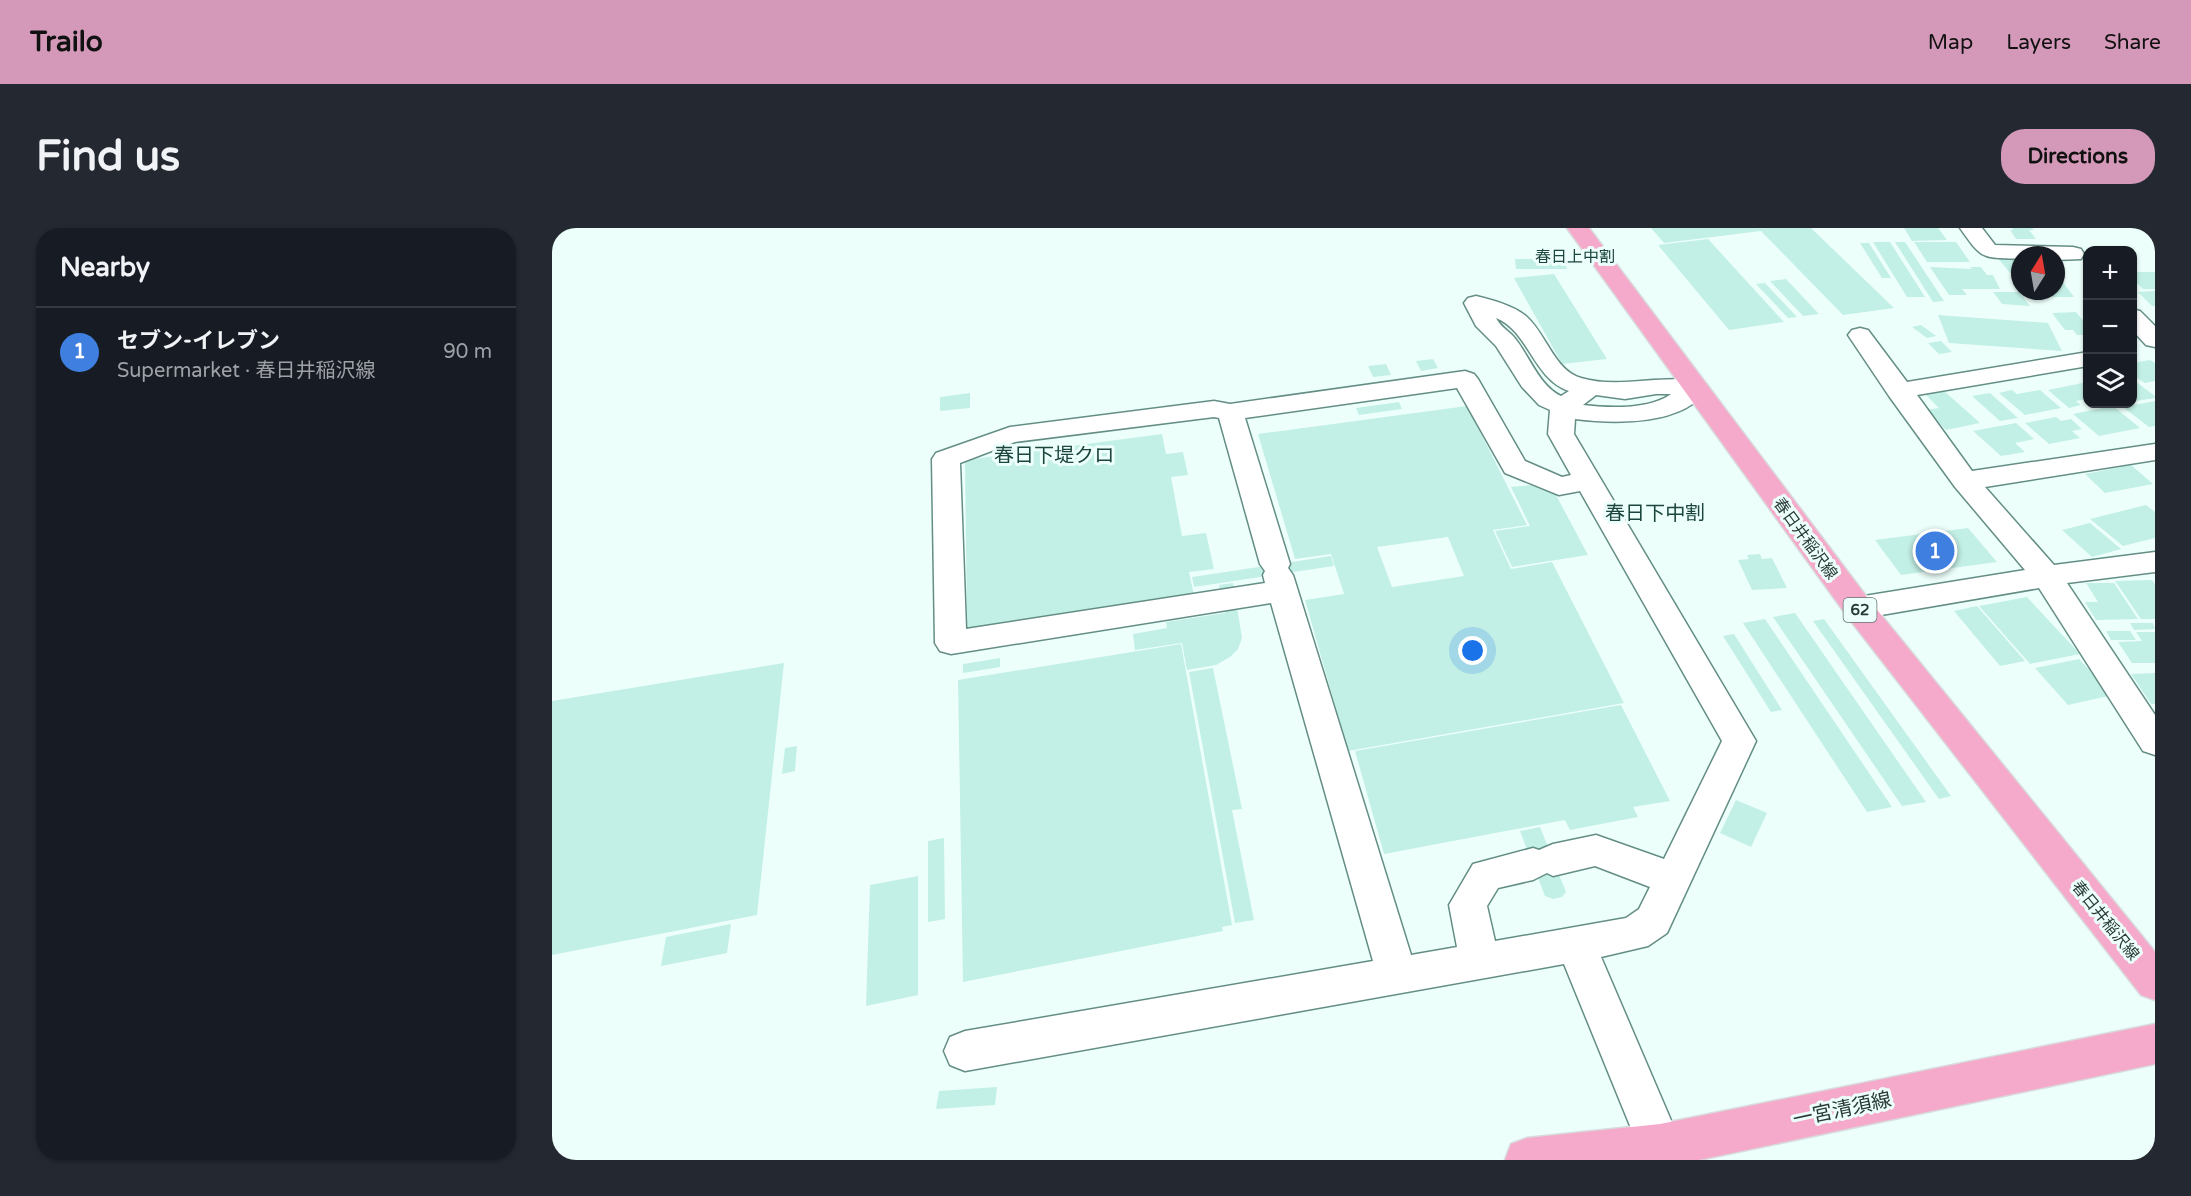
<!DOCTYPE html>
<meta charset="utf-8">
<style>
body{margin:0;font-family:"Varela Round","Noto Sans JP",sans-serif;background:#242831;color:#f1f3f6}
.controls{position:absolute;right:18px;top:18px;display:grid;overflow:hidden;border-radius:12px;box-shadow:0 2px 4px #0004}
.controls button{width:54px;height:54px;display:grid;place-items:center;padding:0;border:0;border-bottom:2px solid #363941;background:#171b24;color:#f1f3f6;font:30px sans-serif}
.compass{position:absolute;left:1459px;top:18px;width:54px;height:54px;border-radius:50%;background:#171b24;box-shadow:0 2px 4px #0004;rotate:11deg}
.you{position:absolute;left:921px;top:423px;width:21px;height:21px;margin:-15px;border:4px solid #fff;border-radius:50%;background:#1a73e8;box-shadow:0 0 0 9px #1a73e833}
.badge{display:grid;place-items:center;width:39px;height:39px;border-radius:50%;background:#d499b9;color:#fff;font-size:20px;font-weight:700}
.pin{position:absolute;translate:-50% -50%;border:3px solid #fff;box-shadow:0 2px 6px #0006}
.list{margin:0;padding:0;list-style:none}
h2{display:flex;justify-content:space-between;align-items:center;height:78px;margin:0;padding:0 24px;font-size:26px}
h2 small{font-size:20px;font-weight:400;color:#9ea1a6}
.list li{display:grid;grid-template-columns:39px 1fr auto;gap:18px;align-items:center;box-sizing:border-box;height:90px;padding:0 24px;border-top:2px solid #363941}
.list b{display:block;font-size:22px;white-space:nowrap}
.list p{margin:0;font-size:20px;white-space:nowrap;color:#9ea1a6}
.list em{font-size:20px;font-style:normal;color:#9ea1a6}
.icon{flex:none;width:33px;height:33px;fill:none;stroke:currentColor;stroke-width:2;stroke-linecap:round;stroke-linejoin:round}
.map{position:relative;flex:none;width:1603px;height:932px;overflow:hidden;border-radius:24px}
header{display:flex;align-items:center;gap:36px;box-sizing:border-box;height:84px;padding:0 30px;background:#d499b9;color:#111}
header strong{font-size:28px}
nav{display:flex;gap:33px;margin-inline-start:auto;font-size:21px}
.intro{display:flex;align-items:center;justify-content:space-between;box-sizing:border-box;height:144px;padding:0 36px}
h1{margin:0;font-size:42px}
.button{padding:15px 27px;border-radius:24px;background:#d499b9;color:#111;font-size:21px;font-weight:700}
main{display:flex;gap:36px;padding:0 36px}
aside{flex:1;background:#171b24;border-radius:24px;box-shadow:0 2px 4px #0004}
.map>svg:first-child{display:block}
.building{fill:#c3f0e6;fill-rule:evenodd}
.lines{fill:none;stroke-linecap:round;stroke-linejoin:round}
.minor-casing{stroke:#648e85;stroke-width:3}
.major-casing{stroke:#d8dbdb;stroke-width:3}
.minor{fill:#fff;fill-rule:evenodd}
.major{fill:#f6aacb;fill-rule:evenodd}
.labels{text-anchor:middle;stroke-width:6;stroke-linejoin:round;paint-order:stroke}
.shield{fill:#edfffb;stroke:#637471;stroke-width:1.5}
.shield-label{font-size:15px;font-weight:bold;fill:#283936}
.far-quarter-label{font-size:16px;fill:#1c453e;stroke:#edfffb}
.street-label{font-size:16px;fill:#283936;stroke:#edfffb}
.quarter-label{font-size:20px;fill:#1c453e;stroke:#edfffb}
.near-street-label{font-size:20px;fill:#283936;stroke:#edfffb}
</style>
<header>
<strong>Trailo</strong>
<nav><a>Map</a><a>Layers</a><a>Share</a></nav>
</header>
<div class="intro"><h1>Find us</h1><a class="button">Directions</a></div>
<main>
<aside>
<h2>Nearby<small></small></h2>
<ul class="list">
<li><span class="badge" style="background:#3f7fe0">1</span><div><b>セブン-イレブン</b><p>Supermarket · 春日井稲沢線</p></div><em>90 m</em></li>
</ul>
</aside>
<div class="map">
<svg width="1603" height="932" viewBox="0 0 1603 932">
<rect width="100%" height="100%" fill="#edfffb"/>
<g class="building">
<path d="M1099,0H1259L1342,80L1291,87L1209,3L1112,15Z"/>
<path d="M1352,0H1386L1395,12L1360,13Z"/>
<path d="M1460,0H1480L1482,2H1477L1484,11H1464L1458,2H1461Z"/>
<path d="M1156,11L1232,94L1177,102L1106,17Z"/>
<path d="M1321,14H1338L1373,69H1355Z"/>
<path d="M1343,14H1353L1392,73L1381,74Z"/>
<path d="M1362,14H1404L1418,34H1375Z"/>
<path d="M1308,15H1317L1339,50H1330Z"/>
<path d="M1444,28H1468V45H1458Z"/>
<path d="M963,31H1012L1015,41H964Z"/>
<path d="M1378,39L1420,41L1418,39H1429L1435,47H1441L1448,61H1410L1415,67H1397Z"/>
<path d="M1580,44H1603V61H1591L1580,50Z"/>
<path d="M1002,46L1055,131L1010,136L962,50Z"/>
<path d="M1234,51L1267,86L1251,88L1218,53Z"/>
<path d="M1504,53H1510L1522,69H1477L1472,63H1504Z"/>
<path d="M1213,55L1245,89L1236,90L1204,56Z"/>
<path d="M1603,63V78H1600L1586,64Z"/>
<path d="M1441,64H1467L1478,78L1450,76Z"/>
<path d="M1524,84L1536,99V107H1525L1521,102H1513L1500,85Z"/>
<path d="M1386,87L1496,95L1510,123L1397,115Z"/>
<path d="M1369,97L1384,108L1375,110L1360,99Z"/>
<path d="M1389,113L1400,124L1387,126L1376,115Z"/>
<path d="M881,131L886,140L869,143L864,133Z"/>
<path d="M1598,132L1603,135V153L1593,155L1580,147V135Z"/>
<path d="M834,136L839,147L821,149L816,138Z"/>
<path d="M1580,151L1603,168V170L1584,173L1580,171Z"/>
<path d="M1535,154L1536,171L1524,173L1529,177L1517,180L1496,162Z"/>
<path d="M1460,162L1465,166L1488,162L1509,180L1473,187L1447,165Z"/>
<path d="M1392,163L1428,195L1394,202L1374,182L1387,180L1373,166Z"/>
<path d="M418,165V180L388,183V169Z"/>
<path d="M1438,165L1466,190L1448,193L1420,168Z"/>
<path d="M1603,173V198L1597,199L1571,179Z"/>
<path d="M847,174L850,181L807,187L804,180Z"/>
<path d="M915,178L975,297L941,302L959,341L1000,334L1072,475L796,523L753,372L792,366L779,326L743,331L706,206ZM896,309L912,348L840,359L825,319Z"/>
<path d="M1561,178L1588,200L1547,208L1521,186Z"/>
<path d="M1504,189L1509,193L1519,191L1530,201L1520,203L1528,210L1497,216L1473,195Z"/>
<path d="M1464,195L1482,211L1463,215L1473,224L1449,228L1421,203Z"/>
<path d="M610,206L614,226L631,224L636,247L619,249L630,308L654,305L662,341L637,344L642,367L415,401L413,232Z"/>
<path d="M1579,237L1601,256L1553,265L1533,246Z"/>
<path d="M979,257L1004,267L1036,327L960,339L943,303L978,298L959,259Z"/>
<path d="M1594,277L1603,284V310L1571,318L1538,291Z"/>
<path d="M1538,295L1569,321L1540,329L1510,302Z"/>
<path d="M1416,300L1445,334L1349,347L1323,312Z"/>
<path d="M1208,326L1210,331L1220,330L1235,360L1200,362L1186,332L1197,331L1195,327Z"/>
<path d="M779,328L782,338L642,359L640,349Z"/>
<path d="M1600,352L1603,356V391H1589L1563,353Z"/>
<path d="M681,355L690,410L686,421L678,429L664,437L635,442L630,415L583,422L581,406L615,400L614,394L673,385L667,357Z"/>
<path d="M1534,355H1562L1586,391L1544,392L1533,374H1546Z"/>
<path d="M1475,369L1528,426L1478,436L1427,378Z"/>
<path d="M1425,378L1473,433L1448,438L1402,383Z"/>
<path d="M1243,385L1374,574L1350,578L1221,389Z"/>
<path d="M1213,391L1340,579L1315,584L1191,395Z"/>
<path d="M1272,391L1399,568L1387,571L1261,393Z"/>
<path d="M1578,395H1601L1603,401L1582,402Z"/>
<path d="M1554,403H1578L1584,412H1559Z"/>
<path d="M1584,404H1603V435H1580L1566,414L1590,413Z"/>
<path d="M1182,406L1230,482L1219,484L1171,408Z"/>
<path d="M629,416L680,697L670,699L671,703L411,754L406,452Z"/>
<path d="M448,430V439L411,445V436Z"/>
<path d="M1527,431L1561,467L1516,477L1483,440Z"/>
<path d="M232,435L205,687L0,727V473Z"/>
<path d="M661,440L690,581L680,582L702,692L683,695L637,444Z"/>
<path d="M1603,445V476H1599L1579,446Z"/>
<path d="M1069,477L1118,573L1081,579L1086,589L1018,602L1013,592L832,626L803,523Z"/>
<path d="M245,518L243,543L230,546L233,520Z"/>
<path d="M1184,572L1215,585L1199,619L1168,605Z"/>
<path d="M988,599L1014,664L1010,669L1001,671L993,668L968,603Z"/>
<path d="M392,610L393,691L376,694V613Z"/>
<path d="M366,648V767L314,778L318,657Z"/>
<path d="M179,696L175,725L109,738L114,709Z"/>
<path d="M445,859L443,877L384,881L387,863Z"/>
</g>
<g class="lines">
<g class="minor-casing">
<g id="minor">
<path d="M1408,0H1430L1443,17L1521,19L1529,21L1532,26L1529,31L1504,32V27H1468V31C1430,29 1431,33 1408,0Z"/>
<path d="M924,68C940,72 963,78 975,89C994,106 1003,143 1029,150C1070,162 1112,144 1153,155L1157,160C1131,198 1064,196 1023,191L1022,206L1204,513L1115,705L1096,718L1049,729L1130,918L1124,932H1092L1012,736L413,843L398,837L392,823L398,809L413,803L821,733L719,375L399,426L388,423L383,415L380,231L384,225L458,199L662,173L678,176L913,143L922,146L926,151L973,233L1010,249L1019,247L996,206L998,182L987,177L970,159L944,118L924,98L912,75L916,70ZM944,90C977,103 981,151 1017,163L1009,168C986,157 977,126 961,108C955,102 948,98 944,90ZM905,160L953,245L1007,267L1028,263L1170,513L1112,631L1044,607L1001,616L987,622L981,620L921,636L897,677L905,719L859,727L746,363L741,347L736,340L738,336L693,190ZM1104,166H1119C1098,182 1056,180 1031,177L1044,167L1073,171ZM662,189L667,190L708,336L713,343L711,347L713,355L414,401L408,235L463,214ZM1043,638L1098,659L1087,681L1074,690L943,713L935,678L946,660L981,652L995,645L1001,648Z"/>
<path d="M1580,81L1588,83L1603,98V119L1594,117L1580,102Z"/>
<path d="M1308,100L1316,102L1355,154L1536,124V138L1365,167L1420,243L1603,216V232L1433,259L1502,337L1603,324V344L1515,355L1603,487V527L1591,523L1487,360L1306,391L1295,388L1291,380L1295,372L1306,369L1473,342L1403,259L1337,168L1296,107L1300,102Z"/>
</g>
</g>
<g class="major-casing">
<g id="major">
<path d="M1015,0H1037L1317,372L1603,724V772L1589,767L1295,388Z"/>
<path d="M1603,796V836L1147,932H953L959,916L975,910L1108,896Z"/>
</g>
</g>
<use href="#minor" class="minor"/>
<use href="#major" class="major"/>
</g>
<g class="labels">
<rect class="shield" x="1291.5" y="370" width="33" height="24" rx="4.5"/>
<g class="shield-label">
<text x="1308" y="387">62</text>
</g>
<g class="far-quarter-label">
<text x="1023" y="34">春日上中割</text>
</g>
<g class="street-label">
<text transform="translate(1254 310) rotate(54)" y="6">春日井稲沢線</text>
<text transform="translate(1554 692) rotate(51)" y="6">春日井稲沢線</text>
</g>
<g class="quarter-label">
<text x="502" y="234">春日下堤クロ</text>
<text x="1103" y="292">春日下中割</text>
</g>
<g class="near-street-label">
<text transform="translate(1290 881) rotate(-12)" y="7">一宮清須線</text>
</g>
</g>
</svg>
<div class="controls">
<button>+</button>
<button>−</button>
<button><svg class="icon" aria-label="layers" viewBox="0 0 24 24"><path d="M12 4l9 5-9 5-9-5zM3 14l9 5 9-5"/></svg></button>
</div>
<svg class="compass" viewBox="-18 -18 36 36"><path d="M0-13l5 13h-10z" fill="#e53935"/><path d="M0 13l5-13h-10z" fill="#9ea1a6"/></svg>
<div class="you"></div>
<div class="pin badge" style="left:1383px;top:323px;background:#3f7fe0">1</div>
</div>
</main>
